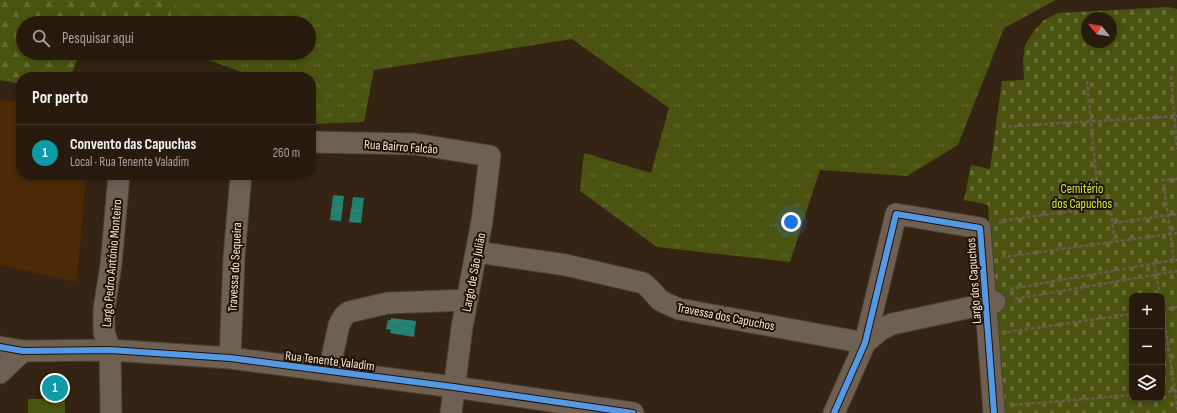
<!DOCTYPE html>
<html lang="pt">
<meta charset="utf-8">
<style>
body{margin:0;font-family:"Sofia Sans Condensed",sans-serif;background:#302417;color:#f1f3f6}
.controls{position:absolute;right:12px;bottom:12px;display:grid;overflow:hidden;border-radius:8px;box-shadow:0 2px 6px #0003}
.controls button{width:36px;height:36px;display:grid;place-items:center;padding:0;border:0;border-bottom:1px solid #44392e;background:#281b0e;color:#f1f3f6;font:20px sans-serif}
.compass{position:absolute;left:1081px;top:12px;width:36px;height:36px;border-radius:50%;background:#281b0e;box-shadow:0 2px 6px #0003;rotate:300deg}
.you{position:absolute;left:791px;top:222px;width:14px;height:14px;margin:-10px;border:3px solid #fff;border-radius:50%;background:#1a73e8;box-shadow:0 0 0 6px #1a73e833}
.badge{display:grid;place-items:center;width:26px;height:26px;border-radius:50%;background:#0b8043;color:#fff;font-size:13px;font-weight:700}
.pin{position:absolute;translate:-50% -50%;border:2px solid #fff;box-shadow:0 1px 4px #0006}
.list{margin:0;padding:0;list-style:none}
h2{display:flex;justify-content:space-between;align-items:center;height:52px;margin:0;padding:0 16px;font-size:17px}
h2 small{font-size:13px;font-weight:400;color:#a5a19e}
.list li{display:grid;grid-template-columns:26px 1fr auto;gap:12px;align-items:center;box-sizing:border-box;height:56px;padding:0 16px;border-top:1px solid #44392e}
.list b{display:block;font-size:15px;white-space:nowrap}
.list p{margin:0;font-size:13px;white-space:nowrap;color:#a5a19e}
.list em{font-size:13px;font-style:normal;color:#a5a19e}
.icon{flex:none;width:22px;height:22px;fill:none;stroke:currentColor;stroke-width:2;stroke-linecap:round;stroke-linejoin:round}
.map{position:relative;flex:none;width:1177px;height:413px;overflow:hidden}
.search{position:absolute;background:#281b0e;box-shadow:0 2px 6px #0003;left:16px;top:16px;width:300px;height:44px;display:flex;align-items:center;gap:10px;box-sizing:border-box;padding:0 14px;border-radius:22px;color:#a5a19e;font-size:15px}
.panel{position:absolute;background:#281b0e;box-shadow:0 2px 6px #0003;left:16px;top:72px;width:300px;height:108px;border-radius:16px}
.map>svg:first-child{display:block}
.built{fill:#4c2a07}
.grass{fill:url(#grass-tufts)}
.forest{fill:url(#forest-firs)}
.cemetery{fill:url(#cemetery-stones);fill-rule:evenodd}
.green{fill:#4a5410}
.water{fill:url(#water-waves)}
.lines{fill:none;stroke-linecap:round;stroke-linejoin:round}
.street-casing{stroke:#4c3f33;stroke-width:23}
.path{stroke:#6a5c51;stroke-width:2.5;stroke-dasharray:4 2;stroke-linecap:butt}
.street{stroke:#6f6054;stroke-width:21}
.cycleway-casing{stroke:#1f1106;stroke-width:8}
.cycleway{stroke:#5399e6;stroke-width:6}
.labels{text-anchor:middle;stroke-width:4;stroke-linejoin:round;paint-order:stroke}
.street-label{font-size:13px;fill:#fbe6d6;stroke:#1f1106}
.park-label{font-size:13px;fill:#c8e939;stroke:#1f1106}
</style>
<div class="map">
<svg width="1177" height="413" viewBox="0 0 1177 413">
<defs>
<pattern id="grass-tufts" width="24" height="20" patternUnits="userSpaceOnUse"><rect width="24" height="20" fill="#4a5410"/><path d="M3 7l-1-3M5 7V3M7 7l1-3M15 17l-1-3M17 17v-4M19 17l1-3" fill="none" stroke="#656d32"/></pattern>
<pattern id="forest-firs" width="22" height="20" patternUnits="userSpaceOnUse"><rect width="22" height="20" fill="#4a5410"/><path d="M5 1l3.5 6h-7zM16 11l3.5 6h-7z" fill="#656d32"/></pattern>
<pattern id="cemetery-stones" width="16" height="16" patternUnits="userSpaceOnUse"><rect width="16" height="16" fill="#4a5410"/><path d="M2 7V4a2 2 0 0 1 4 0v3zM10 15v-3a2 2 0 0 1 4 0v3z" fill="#656d32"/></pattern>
<pattern id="water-waves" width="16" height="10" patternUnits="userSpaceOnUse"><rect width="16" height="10" fill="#218473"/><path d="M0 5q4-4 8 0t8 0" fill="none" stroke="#326b5f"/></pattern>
</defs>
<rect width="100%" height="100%" fill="#352413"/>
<path class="built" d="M0,99L21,103V175H86L77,282L0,265Z"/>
<path class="grass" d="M176,0H1056L1004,28L958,145L907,176L820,170L790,262L657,247L580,191L584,153L651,173L669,108L572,39L374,70L364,122L311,124V77H255L198,56L162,55V53H309V23H169L172,10Z"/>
<path class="forest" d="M0,0H176L172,10L169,23H23V53H80L70,77H21V84L0,80Z"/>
<path class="cemetery" d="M1168,7L1177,9V413H1001L988,205L964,200L971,165L990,169L1002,81L1024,80L1023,61L1025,45L1034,31L1044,20L1058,13ZM1087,18H1111V42H1087ZM1132,296H1162V398H1132Z"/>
<rect class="green" x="28" y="399" width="37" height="14"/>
<g class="water">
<path d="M333,195L344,196L341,221L330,220Z"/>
<path d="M353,197L364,198L361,223L349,222Z"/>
<path d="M391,318L416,321L414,337L390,333L391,330L386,329L388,320H391Z"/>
</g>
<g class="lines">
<g class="street-casing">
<g id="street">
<path d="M311,142L415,144L490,156L482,221L462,327L451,413"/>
<path d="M477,252L566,265L643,283C650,288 654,294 660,300C666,304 672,306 679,309L865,343"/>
<path d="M865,343L880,330L892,324L995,302"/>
<path d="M0,347L23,351L110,350L230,358L454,387L633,413"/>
<path d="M230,358L234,258L241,175"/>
<path d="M329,371L339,325L344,316L349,312L388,303L467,300"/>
<path d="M0,373L23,351"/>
<path d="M111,413L110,350L104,332V309L111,265L119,175"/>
<path d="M834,413L865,343L896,214L980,228L994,413"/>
</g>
</g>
<g class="path">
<path d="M1171,76L1177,149"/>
<path d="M1087,81L1097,183"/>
<path d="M1002,127L1177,116"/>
<path d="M1177,179L1163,180L1174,260H1177"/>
<path d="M1113,223L1177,214"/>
<path d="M1000,224V221L1110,206L1115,242"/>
<path d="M1003,255L1004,257L1177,233"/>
<path d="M1154,263L1160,296"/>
<path d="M1010,289L1174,260"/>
<path d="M1015,299L1177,271"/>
<path d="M1162,306L1175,391L1177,410"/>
<path d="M1162,310L1177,307"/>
<path d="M1007,332L1132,314"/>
<path d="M1162,392L1177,391"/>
<path d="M1013,405L1132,395"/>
</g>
<use href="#street" class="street"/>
<g class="cycleway-casing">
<g id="cycleway">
<path d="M0,347L23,351L110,350L230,358L454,387L633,413"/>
<path d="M834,413L865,343L896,214L980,228L994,413"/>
</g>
</g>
<use href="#cycleway" class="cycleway"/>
</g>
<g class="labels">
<g class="street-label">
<text transform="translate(401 146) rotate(4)" y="5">Rua Bairro Falcão</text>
<text transform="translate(111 263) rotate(-85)" y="5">Largo Pedro António Monteiro</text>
<text transform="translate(234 267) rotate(-87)" y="5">Travessa do Sequeira</text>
<text transform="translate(473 272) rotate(-79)" y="5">Largo de São Julião</text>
<text transform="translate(973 281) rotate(-94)" y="5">Largo dos Capuchos</text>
<text transform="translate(726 316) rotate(11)" y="5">Travessa dos Capuchos</text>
<text transform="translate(330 360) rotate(7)" y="5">Rua Tenente Valadim</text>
</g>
<g class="park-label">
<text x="1082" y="193">Cemitério<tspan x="1082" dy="15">dos Capuchos</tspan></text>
</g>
</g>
</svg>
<div class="controls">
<button>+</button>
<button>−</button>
<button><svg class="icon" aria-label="layers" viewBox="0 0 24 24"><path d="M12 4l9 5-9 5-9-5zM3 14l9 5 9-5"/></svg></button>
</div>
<svg class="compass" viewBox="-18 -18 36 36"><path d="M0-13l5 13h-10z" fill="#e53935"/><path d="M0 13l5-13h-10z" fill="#a5a19e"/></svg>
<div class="you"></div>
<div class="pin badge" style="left:55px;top:388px;background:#0f9aa8">1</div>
<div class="search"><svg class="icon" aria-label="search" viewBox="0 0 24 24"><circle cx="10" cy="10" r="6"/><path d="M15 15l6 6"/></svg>Pesquisar aqui</div>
<section class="panel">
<h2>Por perto<small></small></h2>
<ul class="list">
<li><span class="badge" style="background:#0f9aa8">1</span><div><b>Convento das Capuchas</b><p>Local · Rua Tenente Valadim</p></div><em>260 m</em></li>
</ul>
</section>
</div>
